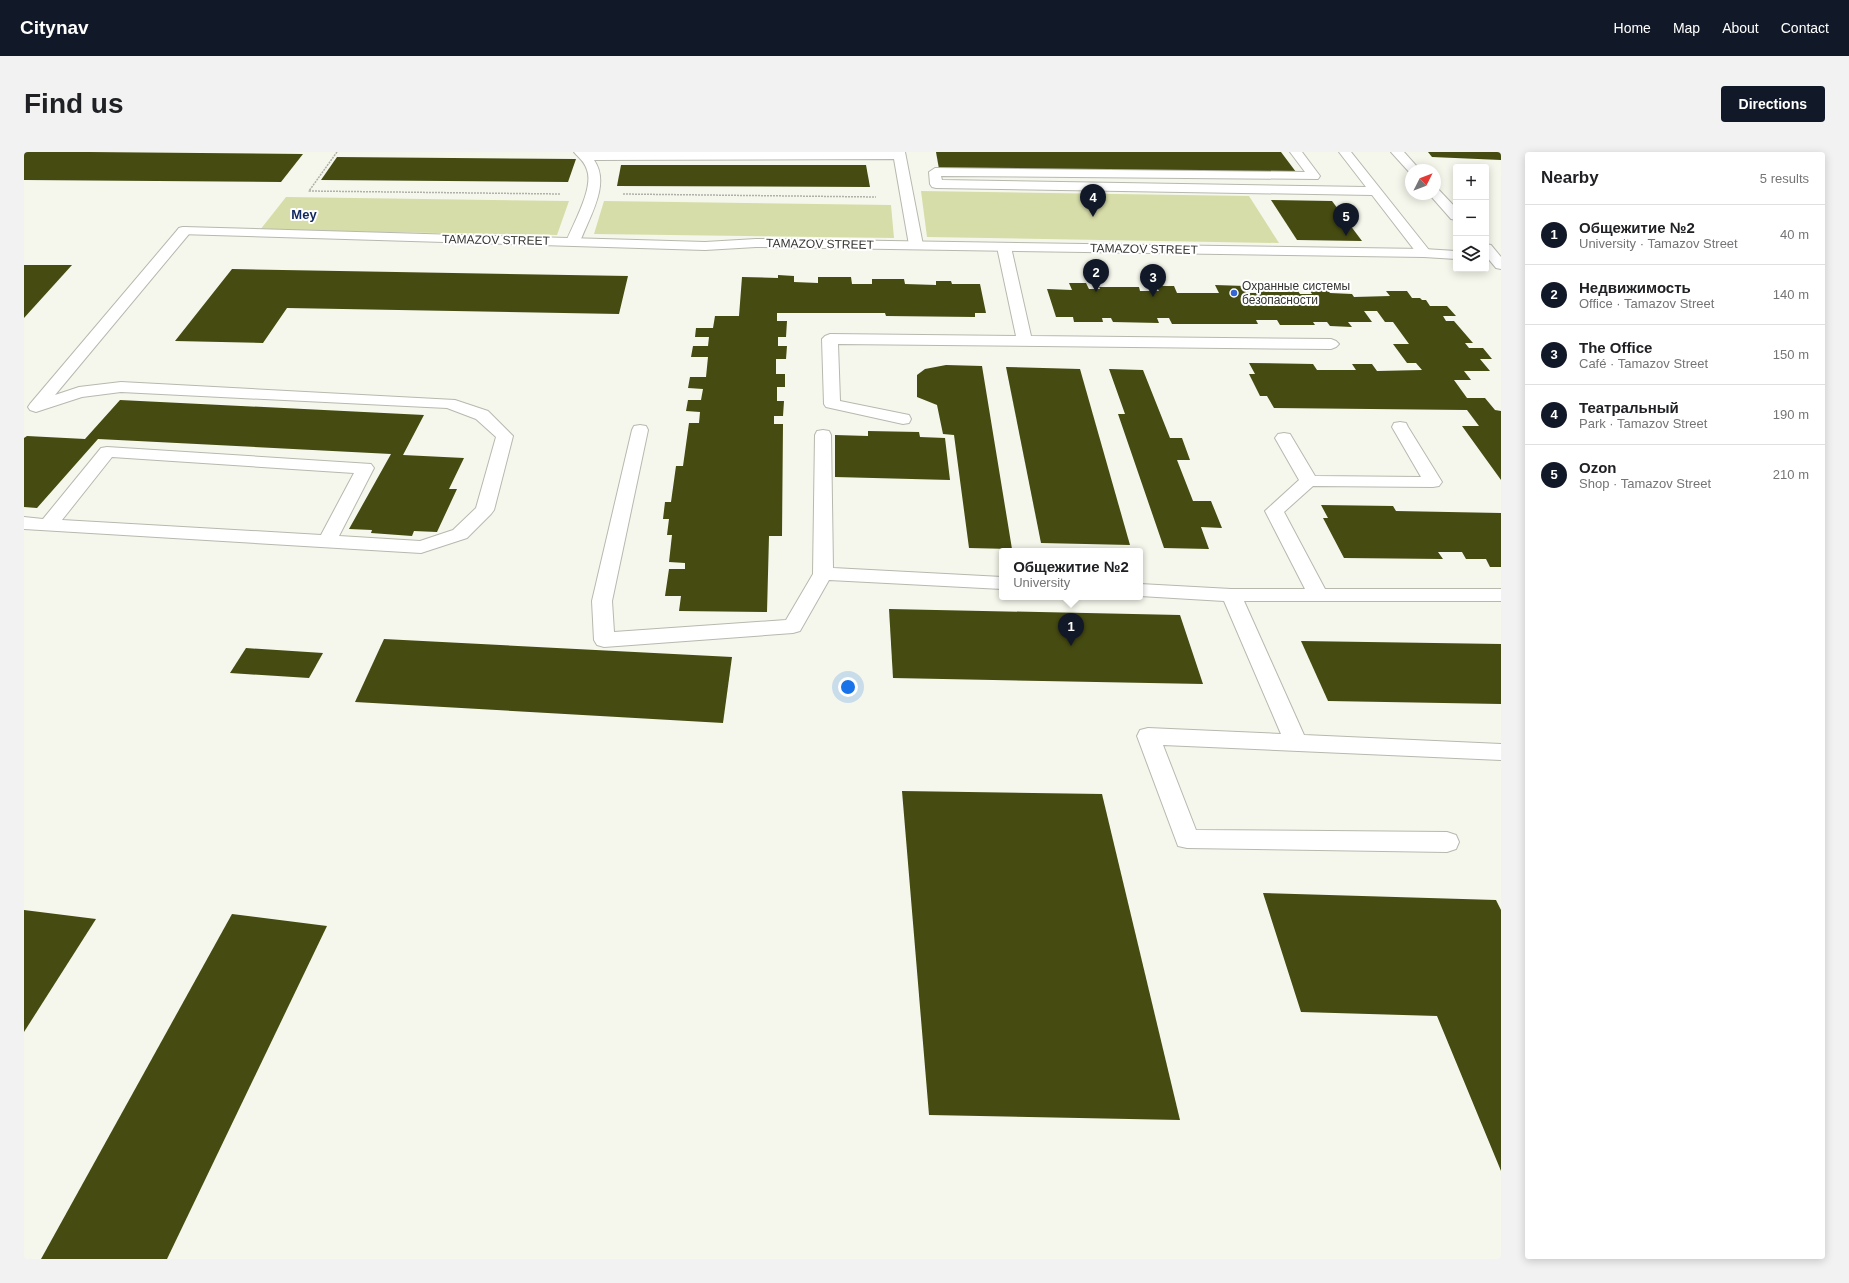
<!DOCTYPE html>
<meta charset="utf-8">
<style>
body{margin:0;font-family:Helvetica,sans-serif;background:#f2f2f2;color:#202124}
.controls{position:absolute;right:12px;top:12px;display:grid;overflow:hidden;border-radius:4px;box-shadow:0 2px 10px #0003}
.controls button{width:36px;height:36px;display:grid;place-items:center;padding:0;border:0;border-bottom:1px solid #e0e0e0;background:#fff;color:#202124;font:20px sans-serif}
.compass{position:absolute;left:1381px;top:12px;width:36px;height:36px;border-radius:50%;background:#fff;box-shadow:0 2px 10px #0003;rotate:48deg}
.you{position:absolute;left:824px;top:535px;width:14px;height:14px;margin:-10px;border:3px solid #fff;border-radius:50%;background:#1a73e8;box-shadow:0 0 0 6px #1a73e833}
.badge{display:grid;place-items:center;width:26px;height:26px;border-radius:50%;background:#111827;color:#fff;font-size:13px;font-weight:700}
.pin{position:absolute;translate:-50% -33px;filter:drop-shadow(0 1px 2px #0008)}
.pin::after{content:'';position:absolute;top:21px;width:14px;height:12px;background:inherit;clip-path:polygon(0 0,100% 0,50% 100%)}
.popup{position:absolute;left:975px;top:396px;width:144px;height:52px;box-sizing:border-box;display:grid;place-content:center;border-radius:4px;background:#fff;filter:drop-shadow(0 1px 3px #0005);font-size:13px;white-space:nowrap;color:#757577}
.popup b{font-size:15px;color:#202124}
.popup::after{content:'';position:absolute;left:50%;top:100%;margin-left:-8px;border:8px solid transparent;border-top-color:#fff}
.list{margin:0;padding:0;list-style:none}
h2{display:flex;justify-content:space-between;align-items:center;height:52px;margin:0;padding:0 16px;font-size:17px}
h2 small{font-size:13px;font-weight:400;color:#757577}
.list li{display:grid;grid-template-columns:26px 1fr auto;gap:12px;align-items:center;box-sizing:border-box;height:60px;padding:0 16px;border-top:1px solid #e0e0e0}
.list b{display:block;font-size:15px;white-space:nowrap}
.list p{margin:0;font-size:13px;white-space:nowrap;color:#757577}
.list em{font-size:13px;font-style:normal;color:#757577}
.icon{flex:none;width:22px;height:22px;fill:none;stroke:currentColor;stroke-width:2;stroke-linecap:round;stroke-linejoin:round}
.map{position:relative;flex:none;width:1477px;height:1107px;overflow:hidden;border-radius:4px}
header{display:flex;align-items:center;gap:24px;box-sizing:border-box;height:56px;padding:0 20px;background:#111827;color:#fff}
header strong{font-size:19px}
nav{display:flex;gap:22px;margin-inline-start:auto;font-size:14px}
.intro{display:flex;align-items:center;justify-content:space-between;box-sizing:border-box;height:96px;padding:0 24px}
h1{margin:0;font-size:28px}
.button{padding:10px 18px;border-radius:4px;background:#111827;color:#fff;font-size:14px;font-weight:700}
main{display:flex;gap:24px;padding:0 24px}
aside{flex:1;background:#fff;border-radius:4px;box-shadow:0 2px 10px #0003}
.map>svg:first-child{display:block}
.green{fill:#d7dda8}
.building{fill:#464b11}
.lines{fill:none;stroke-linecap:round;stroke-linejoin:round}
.lane-casing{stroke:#b7b8ae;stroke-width:2}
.street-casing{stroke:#b7b8ae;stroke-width:2}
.secondary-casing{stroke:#b7b8ae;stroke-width:2}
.path{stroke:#afb1a8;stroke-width:1.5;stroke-dasharray:2 1;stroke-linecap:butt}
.lane{fill:#fff;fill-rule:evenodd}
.street{fill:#fff;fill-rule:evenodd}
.secondary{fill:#fff;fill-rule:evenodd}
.poi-dot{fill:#3365d4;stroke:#fff;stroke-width:1.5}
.labels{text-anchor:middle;stroke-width:4;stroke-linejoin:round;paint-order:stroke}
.far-street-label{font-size:12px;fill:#353531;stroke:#fff}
.far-poi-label{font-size:12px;fill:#353531;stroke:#fff;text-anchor:start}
.far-quarter-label{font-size:13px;font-weight:bold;fill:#122a60;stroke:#fff}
</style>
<header>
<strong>Citynav</strong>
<nav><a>Home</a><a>Map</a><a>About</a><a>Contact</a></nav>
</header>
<div class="intro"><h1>Find us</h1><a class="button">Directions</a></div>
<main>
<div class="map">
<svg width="1477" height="1107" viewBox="0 0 1477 1107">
<rect width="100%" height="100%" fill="#f5f7ec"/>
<g class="green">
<path d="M897,39L1225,44L1255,91L903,85Z"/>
<path d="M262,45L545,49L533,83L236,78Z"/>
<path d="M580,49L867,53L870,86L570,82Z"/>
</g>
<g class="building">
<path d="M0,0H65L279,2L257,30L0,28Z"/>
<path d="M912,0H1257L1272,20L915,17Z"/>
<path d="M1404,0H1477V8L1408,5Z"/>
<path d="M313,5L552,7L544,30L297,28Z"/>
<path d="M597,13H842L846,35L593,34Z"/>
<path d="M1247,48L1308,49L1338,89L1273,88Z"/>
<path d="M0,113H48L0,166Z"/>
<path d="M208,117L604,124L595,162L263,156L239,191L151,189Z"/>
<path d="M754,123L770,124V130L794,131V125H827L828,132H848V127H880L881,132L912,133V129H927L928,132H956L962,161H951V165L862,164L861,161H753V169H763L762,185H754V194H763L762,207H752V222H761V235H753V249H760L759,264H750V272H759L758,384H745L743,460L655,459L657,444H641L645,417H661V411L645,410L648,383H643L645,367H639L641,350H647L652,314H659L665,271H675L676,260L662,259L664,248H677L679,237L664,236L666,225H682L684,205H667L669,194H684L685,185H671L672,176H689L691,164H715L718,125L754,126Z"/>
<path d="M1045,131H1062L1065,137H1076L1075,135H1115L1116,139H1135L1132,134H1150L1153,141H1195L1191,133L1221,134L1225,141H1235L1234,139H1274L1276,142H1288L1284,136H1302L1306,141L1328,142L1330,145L1366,144L1362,139H1383L1388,146H1396L1398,148H1402L1406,154H1423L1432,164H1419L1422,169H1430L1449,191H1441L1445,196H1459L1468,207H1456L1466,219H1440L1447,228H1430L1443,246H1461L1471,258L1477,259V328L1438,274H1455L1443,258L1250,256L1243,244H1236L1225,222H1231L1225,211L1289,212L1293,218H1332L1328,212H1348L1353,219L1398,218L1392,211H1383L1369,192H1385L1369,170H1361L1353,159H1340L1348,170H1324L1328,175L1306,174L1303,170H1289L1291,173H1256L1253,168H1232L1234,172H1148L1145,166H1133L1135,171L1089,170L1087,166H1078L1079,170H1050L1049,165H1032L1023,137L1048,138Z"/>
<path d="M922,213L958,214L988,397L945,396L930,283L919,282L913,253L893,245V223L901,217Z"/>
<path d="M982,215L1056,217L1106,393L1017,391Z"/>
<path d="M1085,217L1119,218L1146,286H1158L1166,308H1153L1169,349H1187L1198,376L1177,375L1185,397L1140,396L1094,262H1101Z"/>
<path d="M96,248L400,263L379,303L440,306L425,337H433L413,380L390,379L388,384L347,381L348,378L325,377L367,302L74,287L13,356L0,355V286L3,284L61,287Z"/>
<path d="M844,279L895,280L896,285L921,286L926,328L811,325V283L844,284Z"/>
<path d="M1297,353L1369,354L1372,359L1477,361V415H1466L1462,407H1442L1438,400H1414L1419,407L1320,406L1299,366H1304Z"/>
<path d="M865,457L1156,463L1179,532L869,526Z"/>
<path d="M360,487L708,505L699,571L331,550Z"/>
<path d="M1277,489L1477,492V552L1304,549Z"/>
<path d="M222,496L299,501L285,526L206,521Z"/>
<path d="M878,639L1078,642L1156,968L905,963Z"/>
<path d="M1239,741L1472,748L1477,758V1019L1413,864L1277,860Z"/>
<path d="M0,758L72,767L0,880Z"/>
<path d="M208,762L303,774L143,1107H17Z"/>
</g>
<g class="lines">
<g class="lane-casing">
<g id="lane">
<path d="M550,0H881L899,93L897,96H887L885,93L870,7L570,8C587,32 565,65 556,90L554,93H544L542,90C549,72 570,36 563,18C561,10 555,6 550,0Z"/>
<path d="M1266,0H1278L1296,24L1294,27L917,24L918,28L1342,35L1315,0H1327L1405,98L1407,101L1405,104H1395L1348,43L912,36L908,35L906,32L905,20L911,16L1281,20Z"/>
<path d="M160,75L165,76L167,79L165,82L31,243L55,235L97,230L431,248L464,259L489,284L470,358L467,362L443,386L397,401L0,377V365L19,367L77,296L83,295L347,312L350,316L315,384L396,389L429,378L452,356L472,285L452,267L423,256L97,240L58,245L18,258L12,260L6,258L4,255L6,252L155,76ZM88,305L330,321L297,383L38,368Z"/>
<path d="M980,91L985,92L987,95L1007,184L1307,187L1312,189L1315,192L1312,195L1307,197L814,192L816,249L885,263L887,267L885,271L879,272L802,255L800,252L798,187L801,184L806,182L992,184L973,95L975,92Z"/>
<path d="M1376,270L1382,271L1384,275L1418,330L1415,334L1409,335L1289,334L1260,360L1301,437H1477V449H1220L1280,583L1477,592V608L1139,593L1172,678L1423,680L1432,683L1435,690L1432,697L1423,700L1163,696L1154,694L1113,584L1116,578L1124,576L1257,582L1200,449L1116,444V432L1207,437H1281L1241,359L1275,328L1251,286L1254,282L1260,281L1266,282L1291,324L1397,325L1368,275L1370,271Z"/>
<path d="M616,273L622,274L624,278L588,449L590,480L762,468L789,422L791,283L793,279L799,278L805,279L807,283L809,416L978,425V437L805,428L776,479L769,481L580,495L573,493L570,488L568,449L608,278L610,274Z"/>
</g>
</g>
<g class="street-casing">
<path id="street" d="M160,75L681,90L732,87L1400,97L1432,99V107L1400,105L732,95L681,98L155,82L153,79L155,76Z"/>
</g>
<g class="secondary-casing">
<g id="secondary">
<path d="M1367,0H1380L1396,18H1387L1386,21Z"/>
<path d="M1411,37L1415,38L1432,56V68L1427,67L1405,42H1411Z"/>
<path d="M1462,92L1467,93L1477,105V117L1472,116L1462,104Z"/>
</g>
</g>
<g class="path">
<path d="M313,0L285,39L536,42"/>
<path d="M599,42L852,45"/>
</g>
<use href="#lane" class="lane"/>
<use href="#street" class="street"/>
<use href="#secondary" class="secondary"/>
</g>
<circle class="poi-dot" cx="1210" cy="141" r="4"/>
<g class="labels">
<g class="far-street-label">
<text transform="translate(472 88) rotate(1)" y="4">TAMAZOV STREET</text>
<text transform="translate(796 92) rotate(1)" y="4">TAMAZOV STREET</text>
<text transform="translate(1120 97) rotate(1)" y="4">TAMAZOV STREET</text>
</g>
<g class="far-poi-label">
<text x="1218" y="138">Охранные системы<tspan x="1218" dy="14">безопасности</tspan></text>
</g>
<g class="far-quarter-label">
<text x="280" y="67">Mey</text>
</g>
</g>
</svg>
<div class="controls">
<button>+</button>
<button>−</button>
<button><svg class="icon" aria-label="layers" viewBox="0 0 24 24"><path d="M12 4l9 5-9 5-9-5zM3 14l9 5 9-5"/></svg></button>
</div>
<svg class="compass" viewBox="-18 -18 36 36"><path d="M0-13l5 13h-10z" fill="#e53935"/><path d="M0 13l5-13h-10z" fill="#757577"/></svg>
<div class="you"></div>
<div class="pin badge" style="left:1047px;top:494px">1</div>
<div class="popup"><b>Общежитие №2</b>University</div>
<div class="pin badge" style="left:1072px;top:140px">2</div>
<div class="pin badge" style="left:1129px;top:145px">3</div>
<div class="pin badge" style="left:1069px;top:65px">4</div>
<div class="pin badge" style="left:1322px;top:84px">5</div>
</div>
<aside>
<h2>Nearby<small>5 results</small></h2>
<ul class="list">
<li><span class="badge">1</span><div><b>Общежитие №2</b><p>University · Tamazov Street</p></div><em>40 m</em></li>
<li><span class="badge">2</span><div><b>Недвижимость</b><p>Office · Tamazov Street</p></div><em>140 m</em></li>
<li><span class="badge">3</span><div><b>The Office</b><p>Café · Tamazov Street</p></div><em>150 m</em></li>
<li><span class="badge">4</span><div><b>Театральный</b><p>Park · Tamazov Street</p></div><em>190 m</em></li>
<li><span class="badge">5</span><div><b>Ozon</b><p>Shop · Tamazov Street</p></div><em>210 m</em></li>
</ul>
</aside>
</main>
